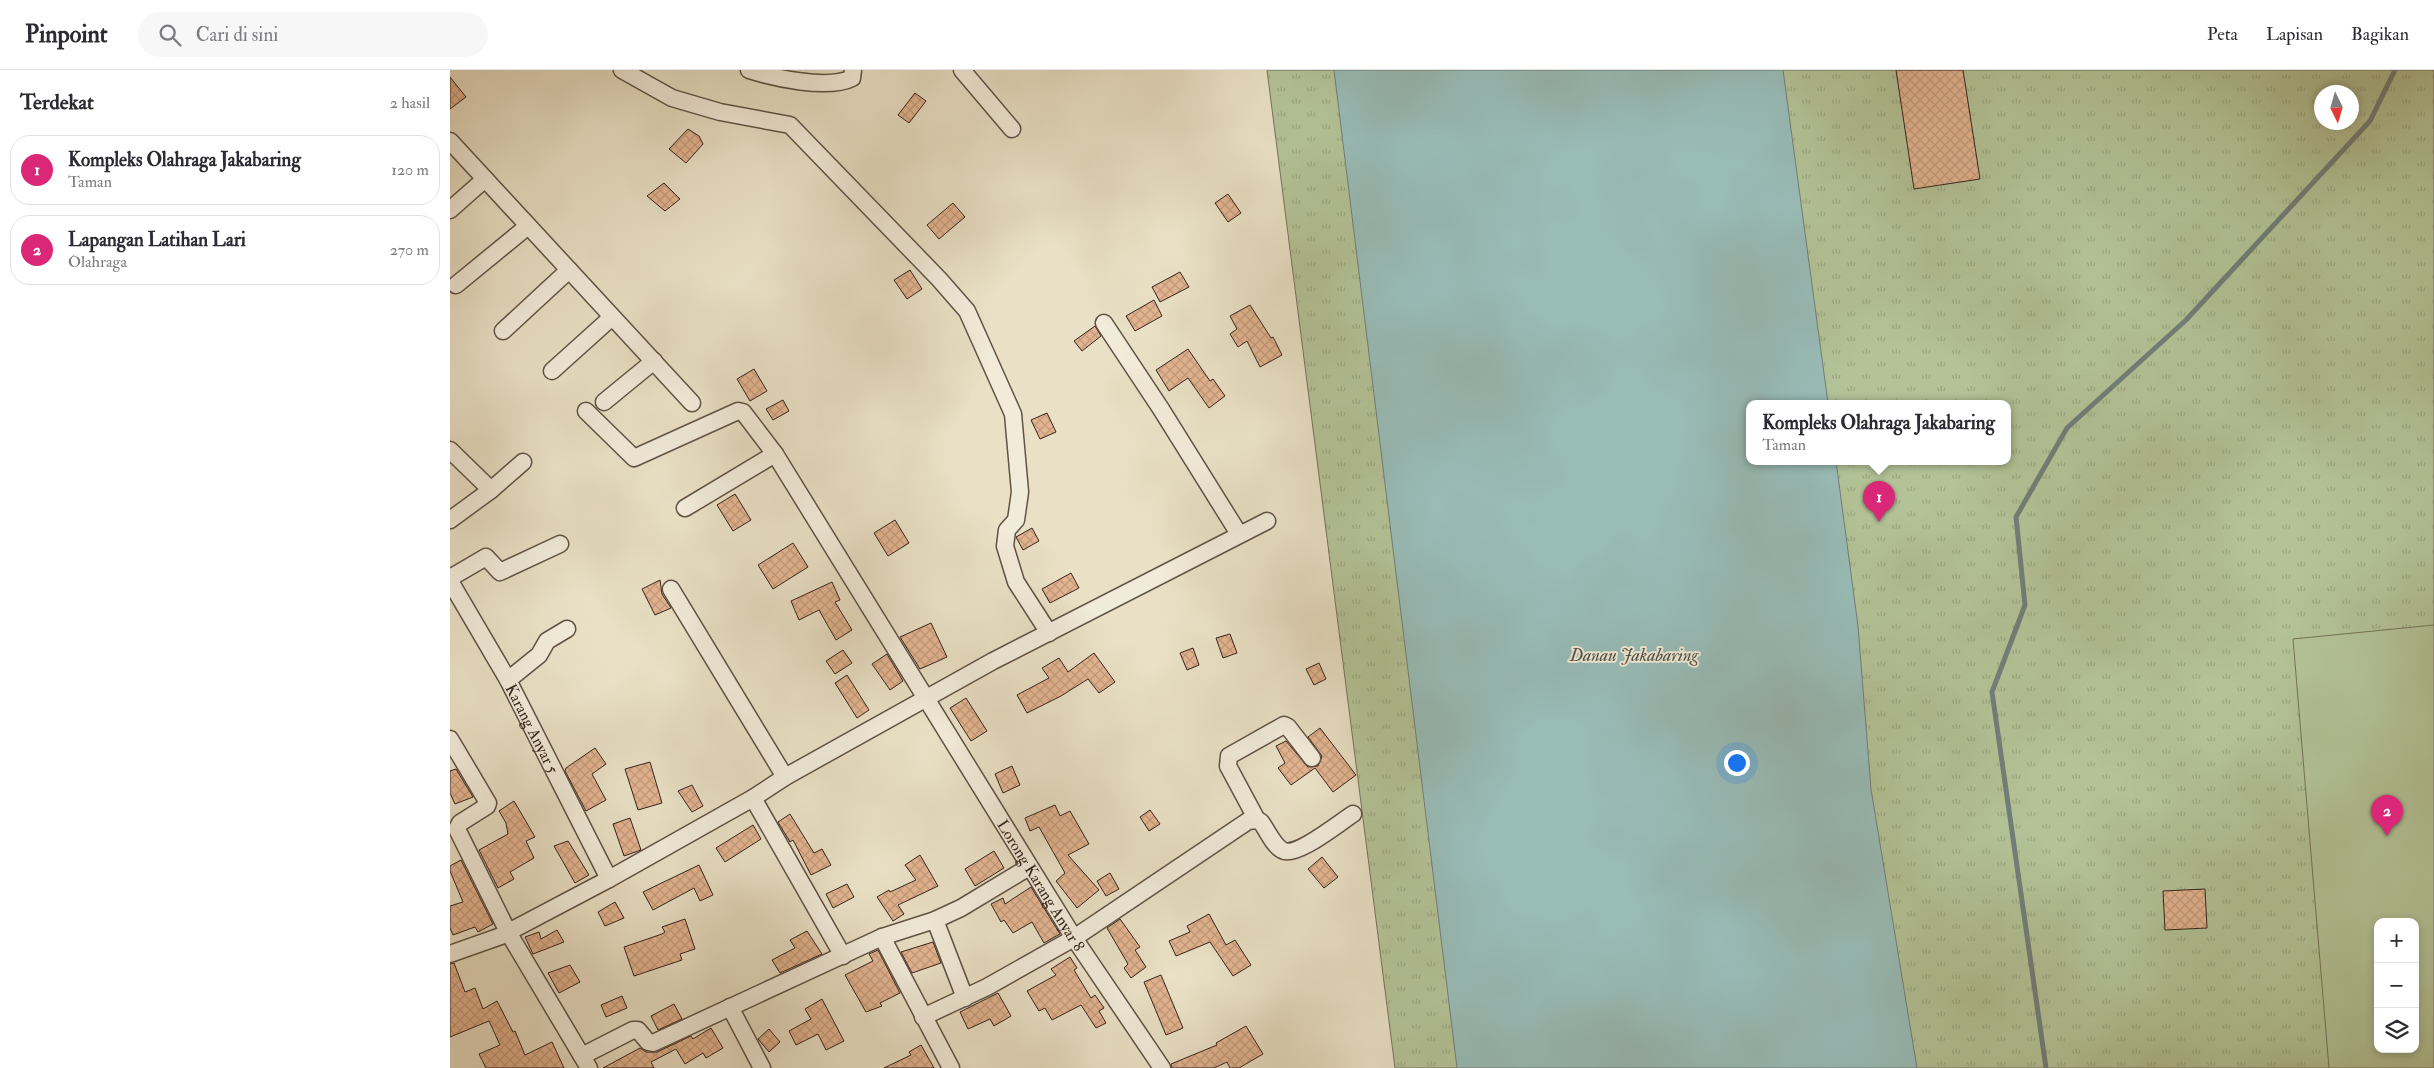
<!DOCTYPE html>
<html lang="id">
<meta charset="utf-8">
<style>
body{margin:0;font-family:"IM FELL Double Pica",serif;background:#f7f7f7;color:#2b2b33}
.controls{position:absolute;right:15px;bottom:15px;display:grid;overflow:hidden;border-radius:10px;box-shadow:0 2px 8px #0003}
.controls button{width:45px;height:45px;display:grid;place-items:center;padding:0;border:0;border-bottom:1px solid #e1e1e2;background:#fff;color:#2b2b33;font:25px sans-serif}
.compass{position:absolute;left:1864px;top:15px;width:45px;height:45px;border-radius:50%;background:#fff;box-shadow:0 2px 8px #0003;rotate:175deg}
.you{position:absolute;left:1286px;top:692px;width:18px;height:18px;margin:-12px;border:4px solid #fff;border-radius:50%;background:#1a73e8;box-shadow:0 0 0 8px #1a73e833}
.badge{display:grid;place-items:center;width:32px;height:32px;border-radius:50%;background:#db2777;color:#fff;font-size:16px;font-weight:700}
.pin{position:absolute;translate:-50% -41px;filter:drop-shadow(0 1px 2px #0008)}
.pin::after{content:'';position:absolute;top:26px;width:18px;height:15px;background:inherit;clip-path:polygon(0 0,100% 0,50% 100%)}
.popup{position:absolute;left:1296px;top:330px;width:265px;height:65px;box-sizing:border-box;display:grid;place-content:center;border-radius:10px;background:#fff;filter:drop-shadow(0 1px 4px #0005);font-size:16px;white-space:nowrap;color:#7c7c81}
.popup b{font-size:19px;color:#2b2b33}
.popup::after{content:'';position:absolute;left:50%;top:100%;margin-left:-10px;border:10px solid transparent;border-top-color:#fff}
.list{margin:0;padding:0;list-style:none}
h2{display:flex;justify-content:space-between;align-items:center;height:65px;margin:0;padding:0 20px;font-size:21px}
h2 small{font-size:16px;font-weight:400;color:#7c7c81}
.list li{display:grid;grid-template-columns:32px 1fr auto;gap:15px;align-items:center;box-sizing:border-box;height:70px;margin:0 10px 10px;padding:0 10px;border:1px solid #e1e1e2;border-radius:20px}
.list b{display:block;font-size:19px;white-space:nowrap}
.list p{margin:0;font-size:16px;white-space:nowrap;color:#7c7c81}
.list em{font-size:16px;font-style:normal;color:#7c7c81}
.icon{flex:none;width:28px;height:28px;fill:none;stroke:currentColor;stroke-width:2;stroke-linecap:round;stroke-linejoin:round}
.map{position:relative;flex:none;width:1984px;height:998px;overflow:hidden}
header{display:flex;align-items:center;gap:30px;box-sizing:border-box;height:70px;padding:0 25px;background:#fff;border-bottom:1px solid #e1e1e2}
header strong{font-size:24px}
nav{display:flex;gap:28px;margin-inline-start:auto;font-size:18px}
.search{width:350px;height:45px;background:#f7f7f7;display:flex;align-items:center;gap:12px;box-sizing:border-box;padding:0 18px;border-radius:28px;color:#7c7c81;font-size:19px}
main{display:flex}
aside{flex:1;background:#fff}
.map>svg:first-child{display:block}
.park{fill:url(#park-tufts);stroke:#74735a;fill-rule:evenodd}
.pitch{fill:#b3c397;stroke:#74735a;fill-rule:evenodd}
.water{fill:#98bcb8;stroke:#707f7a}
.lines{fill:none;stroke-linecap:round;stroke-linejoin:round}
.stream{stroke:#707f7a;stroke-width:5}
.building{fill:url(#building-cross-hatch);stroke:#34231c}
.street-casing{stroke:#615246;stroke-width:19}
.street{stroke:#f1ebd9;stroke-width:16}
.labels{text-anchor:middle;stroke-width:4;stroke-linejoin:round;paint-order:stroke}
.street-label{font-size:16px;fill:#34231c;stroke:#f1ebd9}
.water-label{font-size:18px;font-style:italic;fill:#52514b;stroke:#f1ebd9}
</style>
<header>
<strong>Pinpoint</strong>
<div class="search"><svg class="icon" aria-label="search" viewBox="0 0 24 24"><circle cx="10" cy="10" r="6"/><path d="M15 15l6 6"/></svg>Cari di sini</div>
<nav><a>Peta</a><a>Lapisan</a><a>Bagikan</a></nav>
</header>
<main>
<aside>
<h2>Terdekat<small>2 hasil</small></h2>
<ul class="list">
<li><span class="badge">1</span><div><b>Kompleks Olahraga Jakabaring</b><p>Taman</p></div><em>120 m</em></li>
<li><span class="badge">2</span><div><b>Lapangan Latihan Lari</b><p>Olahraga</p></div><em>270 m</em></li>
</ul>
</aside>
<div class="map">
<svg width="1984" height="998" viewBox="0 0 1984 998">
<defs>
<pattern id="park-tufts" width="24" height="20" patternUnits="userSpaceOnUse" patternTransform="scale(1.25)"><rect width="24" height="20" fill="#b3c397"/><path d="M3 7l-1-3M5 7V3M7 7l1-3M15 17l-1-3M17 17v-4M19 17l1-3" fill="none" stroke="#9ba782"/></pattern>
<pattern id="building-cross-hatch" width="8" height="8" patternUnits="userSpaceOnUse" patternTransform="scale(1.25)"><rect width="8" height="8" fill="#e3b490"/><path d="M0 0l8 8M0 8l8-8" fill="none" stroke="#c39a7c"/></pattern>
</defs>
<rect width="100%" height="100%" fill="#e9e0c5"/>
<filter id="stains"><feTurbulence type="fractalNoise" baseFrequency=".004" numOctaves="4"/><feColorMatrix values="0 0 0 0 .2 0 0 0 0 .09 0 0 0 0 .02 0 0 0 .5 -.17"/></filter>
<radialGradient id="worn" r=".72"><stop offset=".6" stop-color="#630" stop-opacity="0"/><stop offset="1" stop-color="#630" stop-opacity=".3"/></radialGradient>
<path class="park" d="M817,0H1984V998H945ZM1872,22H1902V52H1872ZM1300,333H1558V391H1300ZM1928,852H1965V979H1928Z"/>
<path class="pitch" d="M1984,555V998H1879L1843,569ZM1928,852H1965V979H1928Z"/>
<path class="water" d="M884,0H1333L1378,333H1300V391H1386L1408,556L1421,719L1467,998H1007Z"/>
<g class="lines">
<path class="stream" d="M1596,998L1542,622L1575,535L1566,447L1617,358L1736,250L1920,51L1945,0"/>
</g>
<g class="building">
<path d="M1446,0H1513L1530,109L1464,119Z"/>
<path d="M0,7L16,27L0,39Z"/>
<path d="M465,23L476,31L459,53L448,45Z"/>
<path d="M238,59L249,66L253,74L236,93L219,79Z"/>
<path d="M214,113L230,129L215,141L197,126Z"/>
<path d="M778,124L791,143L778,152L765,133Z"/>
<path d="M503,133L515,147L489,169L477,155Z"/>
<path d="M460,200L472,219L457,229L444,210Z"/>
<path d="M730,202L739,217L710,232L702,217Z"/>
<path d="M704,230L712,246L685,261L676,246Z"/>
<path d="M800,235L821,268L823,267L832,285L810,297L797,271L788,277L780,264L787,259L780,246Z"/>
<path d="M645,256L651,266L632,281L624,271Z"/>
<path d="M738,279L760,311L763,309L775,326L759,338L738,308L719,321L706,300Z"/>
<path d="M304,299L317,321L300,331L287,309Z"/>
<path d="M333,330L339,341L323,350L316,339Z"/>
<path d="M597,343L606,362L590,369L581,350Z"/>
<path d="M285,424L301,450L283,461L267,435Z"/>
<path d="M445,450L459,473L438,486L424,463Z"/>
<path d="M582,458L589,471L573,480L566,467Z"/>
<path d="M343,473L358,497L323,519L308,495Z"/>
<path d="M621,503L629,518L600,533L592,519Z"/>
<path d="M210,510L212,524L221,538L205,545L192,519Z"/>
<path d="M382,512L390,530L385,532L402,560L386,570L369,540L349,550L341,531Z"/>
<path d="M481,553L497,587L470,599L450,567Z"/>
<path d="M780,564L787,583L773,588L766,568Z"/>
<path d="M743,578L749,595L737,600L730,583Z"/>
<path d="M393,580L402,593L385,604L376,591Z"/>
<path d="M644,583L665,612L649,623L638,609L611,626L577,643L567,625L599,608L592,598L609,588L618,602Z"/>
<path d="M437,584L453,611L440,620L422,594Z"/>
<path d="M869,593L876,609L864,615L856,599Z"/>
<path d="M397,605L419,640L407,648L385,613Z"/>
<path d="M516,628L537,661L521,671L500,638Z"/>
<path d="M870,658L906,705L883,722L865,698L841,715L828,698L835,693L826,676L836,671L858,697L868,696L872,686L858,667Z"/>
<path d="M145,678L156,694L142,704L156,730L136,741L115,701L116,698Z"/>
<path d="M200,692L212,733L188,740L175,699Z"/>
<path d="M562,696L570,715L553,723L545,704Z"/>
<path d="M6,699L23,727L5,734L0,723V701Z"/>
<path d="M242,715L253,736L242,742L228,721Z"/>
<path d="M64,731L85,767L76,771L84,788L60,802L64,809L48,818L29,780L58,764L56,753L49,741Z"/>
<path d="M605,735L610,746L620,741L639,774L618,785L649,820L627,838L606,811L615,803L589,757L580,761L575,748Z"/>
<path d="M700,740L710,754L699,761L690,747Z"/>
<path d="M340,744L364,783L372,779L381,795L361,805L343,770L340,772L328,752Z"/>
<path d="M180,748L191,780L174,786L163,754Z"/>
<path d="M303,755L311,769L275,792L266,778Z"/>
<path d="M118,771L139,805L125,813L104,776Z"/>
<path d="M544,781L554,798L525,816L515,799Z"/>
<path d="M470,785L488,816L448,835L454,844L443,851L427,827L439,820L440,822L466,810L455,795Z"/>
<path d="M872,787L888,807L874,818L858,799Z"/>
<path d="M11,790L43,854L28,862L25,857L3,865L0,858V836L13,832L0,801V796Z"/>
<path d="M249,795L263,825L250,831L244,818L203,840L193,822Z"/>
<path d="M660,803L669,819L656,826L647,811Z"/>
<path d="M397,814L404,827L383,838L376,824Z"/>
<path d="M581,817L610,864L594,873L582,852L563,863L554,850L551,852L541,834L553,828L555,834Z"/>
<path d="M1755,819L1757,858L1715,860L1713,821Z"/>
<path d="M165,832L174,848L155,856L148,842Z"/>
<path d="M759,844L776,875L785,870L801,895L783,906L760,872L726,886L719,871L740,862L737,856Z"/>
<path d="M235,849L245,879L230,884L232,890L184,906L174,877L212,864L215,862L212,857Z"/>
<path d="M670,849L690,877L685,880L696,897L681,908L674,898L678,894L657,858Z"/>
<path d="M107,860L114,872L83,884L75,867L89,862L91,869Z"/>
<path d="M357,861L372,884L330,903L322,890L345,878L340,870Z"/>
<path d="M483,872L491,893L462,903L451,882Z"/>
<path d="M428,880L450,923L430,933L432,936L416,942L395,905L423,891L419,884Z"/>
<path d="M620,887L627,898L624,900L641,928L645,925L654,938L649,941L656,953L646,958L631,935L602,950L595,938L589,941L577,921L606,905L601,899Z"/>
<path d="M4,893L15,922L25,918L33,939L47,931L63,962L65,961L75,985L102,972L114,998H36L29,984L50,975L39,951L0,967V894Z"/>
<path d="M120,895L130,912L109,923L98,903Z"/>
<path d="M711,905L733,958L716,965L694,912Z"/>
<path d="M548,923L561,946L544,956L540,949L518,959L510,942Z"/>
<path d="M172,926L177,938L156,947L151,935Z"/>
<path d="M372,929L394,971L376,980L368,964L346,975L339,961L361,949L355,939Z"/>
<path d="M224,934L232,949L208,960L201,946Z"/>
<path d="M796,956L813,984L789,998H780L777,992L764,998H722L721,994L767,975L766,973Z"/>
<path d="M261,958L273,978L256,988L253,983L235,994L226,979L201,992L204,998H153L190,978L196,982H207L241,966L243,969Z"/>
<path d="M319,959L330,972L319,982L308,969Z"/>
<path d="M471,975L484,998H434L461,985L459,982Z"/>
</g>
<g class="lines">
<g class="street-casing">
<g id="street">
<path d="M172,0L222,28L270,42L340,55L489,209L517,241L563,344L570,422L566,450L557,460L555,476L566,512L599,563"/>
<path d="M299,0C324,8 378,20 402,8L403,0"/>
<path d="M512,0L562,59"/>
<path d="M0,71L242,333"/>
<path d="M0,140L35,109"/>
<path d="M6,215L78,156"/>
<path d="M654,253L711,339L789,464"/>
<path d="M53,261L119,200"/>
<path d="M102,301L162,247"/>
<path d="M154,332L204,291"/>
<path id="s1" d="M136,341L184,388L288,341L293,342L325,384L624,868L712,998"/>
<path d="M0,380L41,420L0,450"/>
<path d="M41,420L73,392"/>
<path d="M235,438L325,384"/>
<path d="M0,508L36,487L50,502L110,474"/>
<path id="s2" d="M0,511L58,610L159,809"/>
<path d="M221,519L335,707"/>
<path d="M58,610L89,585L97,571L117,559"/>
<path d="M0,669L38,733L37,736L10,753L7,759L58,862L139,998"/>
<path d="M303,728L393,886"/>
<path d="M807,750L778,696L779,686L834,655L838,657L862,688"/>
<path d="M485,850L515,928"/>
<path d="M432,867L501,998"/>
<path d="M0,884L51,866L159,809L303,728L335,707L543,591L817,451"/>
<path d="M280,937L312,998"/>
<path d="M473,947L537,917L624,868L798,751L807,750L811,752C817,760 823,775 832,780C845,789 890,752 903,744"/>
<path d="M132,986L183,960H188L198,972L203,973L432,867L485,850L511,838L579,797"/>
</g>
</g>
<use href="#street" class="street"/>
</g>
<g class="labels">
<g class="street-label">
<text dy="6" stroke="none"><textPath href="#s2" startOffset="169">Karang Anyar 5</textPath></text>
<text dy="6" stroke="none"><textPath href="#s1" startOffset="746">Lorong Karang Anyar 8</textPath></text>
</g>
<g class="water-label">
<text x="1184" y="591">Danau Jakabaring</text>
</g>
</g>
<rect width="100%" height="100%" filter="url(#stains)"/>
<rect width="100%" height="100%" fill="url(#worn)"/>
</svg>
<div class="controls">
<button>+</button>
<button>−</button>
<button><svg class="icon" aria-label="layers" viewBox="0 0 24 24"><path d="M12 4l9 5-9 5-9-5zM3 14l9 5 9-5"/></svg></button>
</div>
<svg class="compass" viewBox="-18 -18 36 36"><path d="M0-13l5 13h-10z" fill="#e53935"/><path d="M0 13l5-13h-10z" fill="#7c7c81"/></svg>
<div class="you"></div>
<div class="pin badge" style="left:1429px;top:452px">1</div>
<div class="popup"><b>Kompleks Olahraga Jakabaring</b>Taman</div>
<div class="pin badge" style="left:1937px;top:766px">2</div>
</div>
</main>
